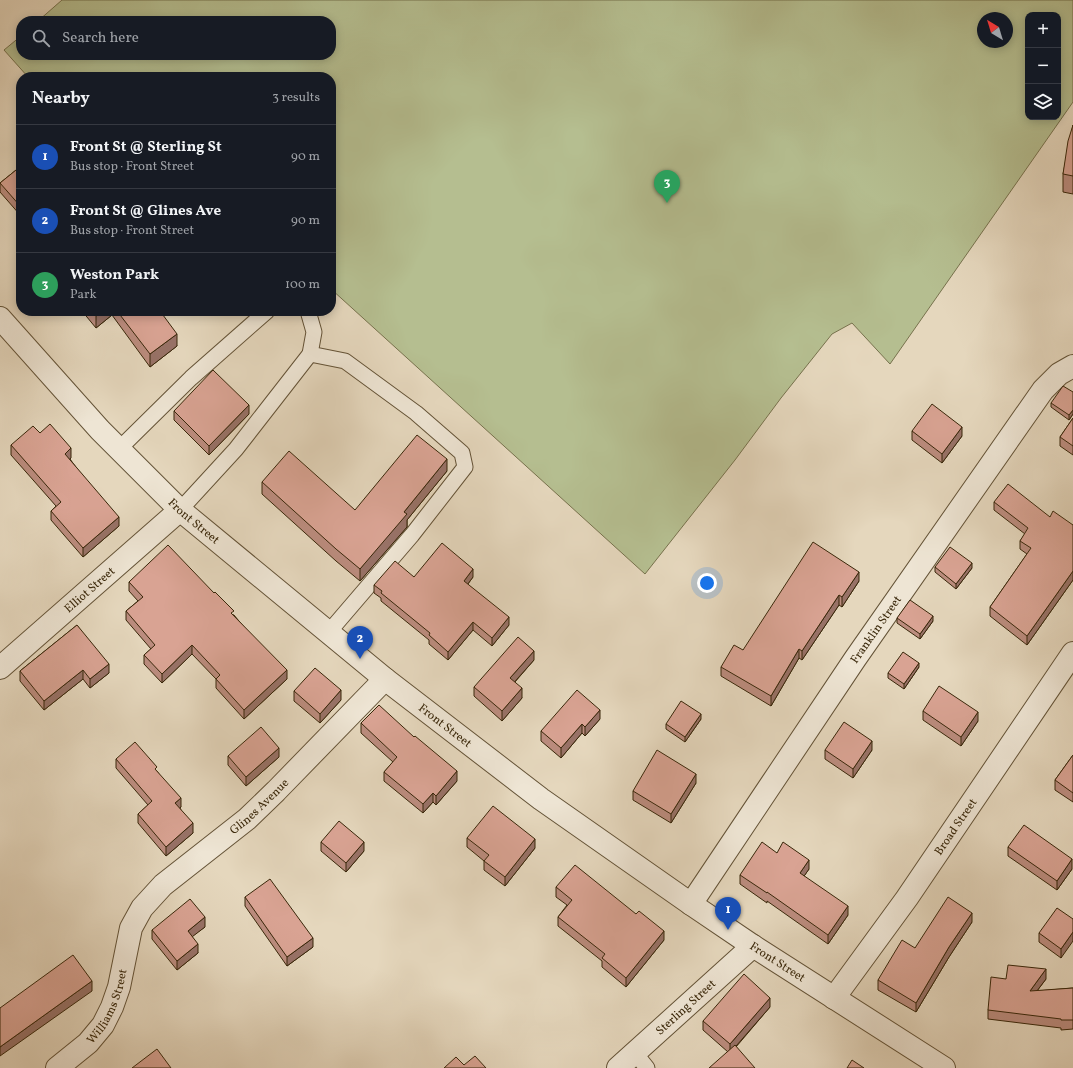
<!DOCTYPE html>
<meta charset="utf-8">
<style>
body{margin:0;font-family:Vollkorn,serif;background:#20242c;color:#f1f3f6}
.controls{position:absolute;right:12px;top:12px;display:grid;overflow:hidden;border-radius:8px;box-shadow:0 2px 10px #0003}
.controls button{width:36px;height:36px;display:grid;place-items:center;padding:0;border:0;border-bottom:1px solid #363941;background:#171b24;color:#f1f3f6;font:20px sans-serif}
.compass{position:absolute;left:977px;top:12px;width:36px;height:36px;border-radius:50%;background:#171b24;box-shadow:0 2px 10px #0003;rotate:322deg}
.you{position:absolute;left:707px;top:583px;width:14px;height:14px;margin:-10px;border:3px solid #fff;border-radius:50%;background:#1a73e8;box-shadow:0 0 0 6px #1a73e833}
.badge{display:grid;place-items:center;width:26px;height:26px;border-radius:50%;background:#7c3aed;color:#fff;font-size:13px;font-weight:700}
.pin{position:absolute;translate:-50% -33px;filter:drop-shadow(0 1px 2px #0008)}
.pin::after{content:'';position:absolute;top:21px;width:14px;height:12px;background:inherit;clip-path:polygon(0 0,100% 0,50% 100%)}
.list{margin:0;padding:0;list-style:none}
h2{display:flex;justify-content:space-between;align-items:center;height:52px;margin:0;padding:0 16px;font-size:17px}
h2 small{font-size:13px;font-weight:400;color:#9ea1a6}
.list li{display:grid;grid-template-columns:26px 1fr auto;gap:12px;align-items:center;box-sizing:border-box;height:64px;padding:0 16px;border-top:1px solid #363941}
.list b{display:block;font-size:15px;white-space:nowrap}
.list p{margin:0;font-size:13px;white-space:nowrap;color:#9ea1a6}
.list em{font-size:13px;font-style:normal;color:#9ea1a6}
.icon{flex:none;width:22px;height:22px;fill:none;stroke:currentColor;stroke-width:2;stroke-linecap:round;stroke-linejoin:round}
.map{position:relative;flex:none;width:1073px;height:1068px;overflow:hidden}
.search{position:absolute;background:#171b24;box-shadow:0 2px 10px #0003;left:16px;top:16px;width:320px;height:44px;display:flex;align-items:center;gap:10px;box-sizing:border-box;padding:0 14px;border-radius:16px;color:#9ea1a6;font-size:15px}
.panel{position:absolute;background:#171b24;box-shadow:0 2px 10px #0003;left:16px;top:72px;width:320px;height:244px;border-radius:16px}
.map>svg:first-child{display:block}
.green{fill:#b5be90;stroke:#77724d;fill-rule:evenodd}
.lines{fill:none;stroke-linecap:round;stroke-linejoin:round}
.service-casing{stroke:#645337;stroke-width:17}
.minor-casing{stroke:#645337;stroke-width:24}
.tertiary-casing{stroke:#645337;stroke-width:24}
.service{stroke:#eee5d4;stroke-width:15}
.minor{stroke:#eee5d4;stroke-width:22}
.tertiary{stroke:#eee5d4;stroke-width:22}
.wall{fill:#bb8c7e;stroke:#39270a}
.shaded-wall{fill:#987267;stroke:#39270a}
.building{fill:#d9a393;stroke:#39270a}
.labels{text-anchor:middle;stroke-width:4;stroke-linejoin:round;paint-order:stroke}
.street-label{font-size:12px;fill:#39270a;stroke:#eee5d4}
</style>
<div class="map">
<svg width="1073" height="1068" viewBox="0 0 1073 1068">
<rect width="100%" height="100%" fill="#e5d7bd"/>
<filter id="stains"><feTurbulence type="fractalNoise" baseFrequency=".005" numOctaves="4"/><feColorMatrix values="0 0 0 0 .2 0 0 0 0 .09 0 0 0 0 .02 0 0 0 .5 -.17"/></filter>
<radialGradient id="worn" r=".72"><stop offset=".6" stop-color="#630" stop-opacity="0"/><stop offset="1" stop-color="#630" stop-opacity=".3"/></radialGradient>
<path class="green" d="M62,0H1073V102L890,364L852,323L832,334L781,398L735,460L645,574L331,289V77H28L4,50L21,36V55H331V21H38ZM1028,15H1058V117H1028ZM983,18H1007V42H983Z"/>
<g class="lines">
<g class="service-casing">
<g id="service">
<path d="M308,311L314,332L310,354"/>
<path d="M119,449L191,378L267,311"/>
<path d="M180,510L236,449L310,354L345,361L416,413L462,453L465,467L412,535L328,633"/>
<path d="M635,1053L647,1068"/>
</g>
</g>
<g class="minor-casing">
<g id="minor">
<path id="s1" d="M0,668L180,510"/>
<path id="s2" d="M691,904L855,659L1043,390L1059,374L1073,366"/>
<path id="s3" d="M57,1068L88,1043L103,1025L112,1007L119,987L131,928L142,908L163,885L247,819L276,791L385,679"/>
<path id="s4" d="M618,1068L753,946"/>
</g>
</g>
<g class="tertiary-casing">
<g id="tertiary">
<path id="s5" d="M0,318L100,430L180,510L385,679L541,799L691,904L753,946L944,1068"/>
<path id="s6" d="M834,998L907,898L1073,653"/>
</g>
</g>
<use href="#service" class="service"/>
<use href="#minor" class="minor"/>
<use href="#tertiary" class="tertiary"/>
</g>
<g class="wall">
<path d="M1073,125V194L1063,192V174Z"/>
<path d="M21,166V216L0,192V183Z"/>
<path d="M82,311H160L177,346L150,367L112,315L96,328Z"/>
<path d="M1073,392V414L1069,420L1051,407V403Z"/>
<path d="M174,411L249,414L209,455L174,420Z"/>
<path d="M1073,418V455L1060,446V437Z"/>
<path d="M912,431L962,436L942,463L912,440Z"/>
<path d="M40,433L71,458L70,459L119,526L83,557L51,520V511L56,506L11,455V445Z"/>
<path d="M447,471L407,520V527L360,581L336,561L262,494V482L355,510Z"/>
<path d="M994,502L1050,517L1073,525V580L1027,645L990,616V607L1027,554L1020,549V541L1025,534L994,510Z"/>
<path d="M935,567L972,568L956,589L935,572Z"/>
<path d="M414,577H473L468,584L509,625L492,646L473,630L448,660L429,644V640L381,601V598L374,593V585Z"/>
<path d="M859,581L842,607L839,605L802,660L799,658L771,706L721,676V667L743,650Z"/>
<path d="M129,582L234,615L287,679L244,719L216,688V679L192,654L162,683L144,664V655L151,649L126,620V611L138,601L129,591Z"/>
<path d="M897,618L933,621L920,639L897,623Z"/>
<path d="M77,625L109,673L90,688L83,679L44,710L20,681V671Z"/>
<path d="M534,660L515,682L522,698L502,721L474,696V687Z"/>
<path d="M919,667L904,689L888,678V673Z"/>
<path d="M294,691L341,700L320,723L294,701Z"/>
<path d="M923,711L978,721L961,746L923,720Z"/>
<path d="M600,719L585,736L582,733L561,758L541,741V731Z"/>
<path d="M701,719L685,742L666,729V724Z"/>
<path d="M361,723L457,781L436,805L433,802L423,813L384,781V772L393,762L361,733Z"/>
<path d="M825,750H872L853,778L825,759Z"/>
<path d="M1073,755V802L1055,790V780Z"/>
<path d="M228,756L279,757L246,786L228,765Z"/>
<path d="M116,759L157,771L181,807L180,808L193,833L166,856L138,823V814L148,805L116,768Z"/>
<path d="M696,783L671,823L633,800V791Z"/>
<path d="M467,838L535,848L505,886L484,870V861L467,847Z"/>
<path d="M321,842L364,851L346,872L321,851Z"/>
<path d="M1008,847L1072,869L1057,890L1008,856Z"/>
<path d="M777,853L809,869L804,876L848,915L828,944L767,901V903L740,884V875Z"/>
<path d="M556,887L664,940L626,987L602,967V961L558,926V917L567,905L556,897Z"/>
<path d="M245,897L313,947L287,966L245,906Z"/>
<path d="M1073,919L1061,958L1039,942V933Z"/>
<path d="M972,922L949,957L916,1012L878,990V980L915,948Z"/>
<path d="M205,927L192,936L198,953L177,970L152,939V930Z"/>
<path d="M1006,979H1046L1037,991L1073,988V1029L1061,1030V1028L988,1019V1010Z"/>
<path d="M770,1007L736,1047L728,1052L703,1030V1021Z"/>
</g>
<g class="shaded-wall">
<path d="M102,311H112V315L96,328V316Z"/>
<path d="M177,334V346L150,367V354Z"/>
<path d="M249,405V414L209,455V446Z"/>
<path d="M1073,410V414L1069,420V415Z"/>
<path d="M962,427V436L942,463V454Z"/>
<path d="M71,448V458L65,463V454Z"/>
<path d="M447,459V471L407,520V527L360,581V569L404,512Z"/>
<path d="M119,517V526L83,557V548Z"/>
<path d="M972,563V568L956,589V584Z"/>
<path d="M473,569V577L464,589V581Z"/>
<path d="M1073,571V580L1027,645V636Z"/>
<path d="M859,572V581L842,607V597Z"/>
<path d="M839,595V605L802,660V651Z"/>
<path d="M933,616V621L920,639V634Z"/>
<path d="M509,617V625L492,646V638Z"/>
<path d="M473,622V630L448,660V652Z"/>
<path d="M192,645V654L162,683V674Z"/>
<path d="M799,649V658L771,706V696Z"/>
<path d="M534,651V660L510,687V678Z"/>
<path d="M919,663V667L904,689V684Z"/>
<path d="M109,664V673L90,688V679Z"/>
<path d="M83,670V679L44,710V701Z"/>
<path d="M287,670V679L244,719V710Z"/>
<path d="M522,688V698L502,721V711Z"/>
<path d="M341,690V700L320,723V714Z"/>
<path d="M600,710V719L585,736V727Z"/>
<path d="M978,712V721L961,746V737Z"/>
<path d="M701,714V719L685,742V737Z"/>
<path d="M582,724V733L561,758V748Z"/>
<path d="M872,741V750L853,778V769Z"/>
<path d="M279,748V757L246,786V777Z"/>
<path d="M457,771V781L436,805V796Z"/>
<path d="M696,774V783L671,823V814Z"/>
<path d="M433,793V802L423,813V804Z"/>
<path d="M181,798V807L175,812V803Z"/>
<path d="M193,823V833L166,856V847Z"/>
<path d="M535,839V848L505,886V877Z"/>
<path d="M364,842V851L346,872V863Z"/>
<path d="M1072,859V869L1057,890V881Z"/>
<path d="M809,860V869L800,882V873Z"/>
<path d="M848,906V915L828,944V935Z"/>
<path d="M972,913V922L949,957L916,1012V1003L949,947Z"/>
<path d="M205,917V927L188,940V931Z"/>
<path d="M664,931V940L626,987V978Z"/>
<path d="M1073,932V941L1061,958V949Z"/>
<path d="M313,938V947L287,966V957Z"/>
<path d="M198,944V953L177,970V961Z"/>
<path d="M1046,969V979L1030,1000V991Z"/>
<path d="M92,981V991L0,1056V1047Z"/>
<path d="M770,998V1007L730,1053V1044Z"/>
</g>
<g class="building">
<path d="M1073,125V176L1063,174L1068,141Z"/>
<path d="M21,166V207L0,183Z"/>
<path d="M92,311H102L96,316Z"/>
<path d="M117,311H160L177,334L150,354Z"/>
<path d="M213,370L249,405L209,446L174,411Z"/>
<path d="M1063,386L1073,392V410L1069,415L1051,403Z"/>
<path d="M932,404L962,427L942,454L912,431Z"/>
<path d="M1073,418V446L1060,437Z"/>
<path d="M50,424L71,448L65,454L119,517L83,548L51,511L61,502L11,445L33,426L40,433Z"/>
<path d="M417,435L447,459L404,512L407,514L360,569L336,549L262,482L289,451L355,510Z"/>
<path d="M1008,484L1050,517L1053,511L1073,525V571L1027,636L990,607L1031,548L1020,541L1028,528L994,502Z"/>
<path d="M813,542L859,572L842,597L839,595L802,651L799,649L771,696L721,667L734,645L743,650Z"/>
<path d="M442,543L473,569L464,581L509,617L492,638L473,622L448,652L429,635L430,633L381,593L382,591L374,585L395,561L414,577Z"/>
<path d="M168,545L214,593L215,592L234,611L231,613L287,670L244,710L216,679L220,675L192,645L162,674L144,655L155,645L126,611L143,597L129,582Z"/>
<path d="M950,547L972,563L956,584L935,567Z"/>
<path d="M910,600L933,616L920,634L897,618Z"/>
<path d="M77,625L109,664L90,679L83,670L44,701L20,671Z"/>
<path d="M518,637L534,651L510,678L522,688L502,711L474,687Z"/>
<path d="M903,652L919,663L904,684L888,673Z"/>
<path d="M315,668L341,690L320,714L294,691Z"/>
<path d="M939,686L978,712L961,737L923,711Z"/>
<path d="M577,690L600,710L585,727L582,724L561,748L541,731Z"/>
<path d="M681,701L701,714L685,737L666,724Z"/>
<path d="M379,705L414,737L415,736L457,771L436,796L433,793L423,804L384,772L397,757L361,723Z"/>
<path d="M844,722L872,741L853,769L825,750Z"/>
<path d="M261,727L279,748L246,777L228,756Z"/>
<path d="M135,742L157,767L155,769L181,798L175,803L193,823L166,847L138,814L152,801L116,759Z"/>
<path d="M657,750L696,774L671,814L633,791Z"/>
<path d="M1073,755V793L1055,780Z"/>
<path d="M493,806L535,839L505,877L484,861L489,855L467,838Z"/>
<path d="M339,821L364,842L346,863L321,842Z"/>
<path d="M1024,825L1072,859L1057,881L1008,847Z"/>
<path d="M762,842L777,853L783,842L809,860L800,873L848,906L828,935L767,892V893L740,875Z"/>
<path d="M575,865L636,914L639,911L664,931L626,978L602,958L605,954L558,917L572,900L556,887Z"/>
<path d="M270,879L313,938L287,957L245,897Z"/>
<path d="M948,897L972,913L949,947L916,1003L878,980L902,940L915,948Z"/>
<path d="M190,899L205,917L188,931L198,944L177,961L152,930Z"/>
<path d="M1057,908L1073,919V932L1061,949L1039,933Z"/>
<path d="M73,955L92,981L0,1047V1008Z"/>
<path d="M1008,965L1046,969L1030,991L1073,988V1020H1061V1019L988,1010L991,977L1006,979Z"/>
<path d="M744,974L770,998L730,1044L703,1021Z"/>
<path d="M735,1045L755,1068H709Z"/>
<path d="M157,1049L171,1068H132Z"/>
<path d="M475,1056L486,1068H444L456,1057L464,1065Z"/>
<path d="M852,1060L864,1068H847Z"/>
</g>
<g class="labels">
<g class="street-label">
<text dy="4" stroke="none"><textPath href="#s5" startOffset="281">Front Street</textPath></text>
<text dy="4" stroke="none"><textPath href="#s1" startOffset="119">Elliot Street</textPath></text>
<text dy="4" stroke="none"><textPath href="#s2" startOffset="331">Franklin Street</textPath></text>
<text dy="4" stroke="none"><textPath href="#s5" startOffset="605">Front Street</textPath></text>
<text dy="4" stroke="none"><textPath href="#s3" startOffset="343">Glines Avenue</textPath></text>
<text dy="4" stroke="none"><textPath href="#s6" startOffset="210">Broad Street</textPath></text>
<text dy="4" stroke="none"><textPath href="#s5" startOffset="1013">Front Street</textPath></text>
<text dy="4" stroke="none"><textPath href="#s3" startOffset="82">Williams Street</textPath></text>
<text dy="4" stroke="none"><textPath href="#s4" startOffset="91">Sterling Street</textPath></text>
</g>
</g>
<rect width="100%" height="100%" filter="url(#stains)"/>
<rect width="100%" height="100%" fill="url(#worn)"/>
</svg>
<div class="controls">
<button>+</button>
<button>−</button>
<button><svg class="icon" aria-label="layers" viewBox="0 0 24 24"><path d="M12 4l9 5-9 5-9-5zM3 14l9 5 9-5"/></svg></button>
</div>
<svg class="compass" viewBox="-18 -18 36 36"><path d="M0-13l5 13h-10z" fill="#e53935"/><path d="M0 13l5-13h-10z" fill="#9ea1a6"/></svg>
<div class="you"></div>
<div class="pin badge" style="left:728px;top:930px;background:#1a4fb4">1</div>
<div class="pin badge" style="left:360px;top:659px;background:#1a4fb4">2</div>
<div class="pin badge" style="left:667px;top:203px;background:#2e9e5b">3</div>
<div class="search"><svg class="icon" aria-label="search" viewBox="0 0 24 24"><circle cx="10" cy="10" r="6"/><path d="M15 15l6 6"/></svg>Search here</div>
<section class="panel">
<h2>Nearby<small>3 results</small></h2>
<ul class="list">
<li><span class="badge" style="background:#1a4fb4">1</span><div><b>Front St @ Sterling St</b><p>Bus stop · Front Street</p></div><em>90 m</em></li>
<li><span class="badge" style="background:#1a4fb4">2</span><div><b>Front St @ Glines Ave</b><p>Bus stop · Front Street</p></div><em>90 m</em></li>
<li><span class="badge" style="background:#2e9e5b">3</span><div><b>Weston Park</b><p>Park</p></div><em>100 m</em></li>
</ul>
</section>
</div>
